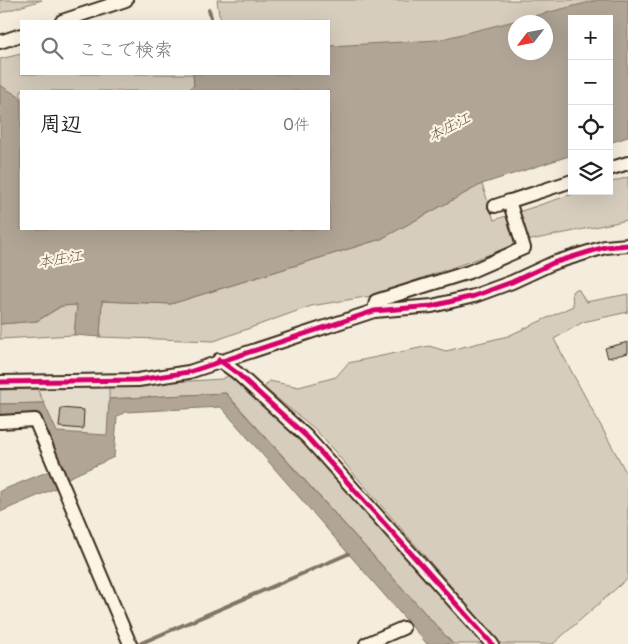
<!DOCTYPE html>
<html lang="ja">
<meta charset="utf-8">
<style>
body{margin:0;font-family:Pangolin,"Klee One",sans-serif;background:#f6f6f6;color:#222}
.controls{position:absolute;right:15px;top:15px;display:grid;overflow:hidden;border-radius:0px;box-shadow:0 5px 20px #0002}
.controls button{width:45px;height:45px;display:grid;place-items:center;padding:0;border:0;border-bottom:1px solid #e0e0e0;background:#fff;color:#222;font:25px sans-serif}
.compass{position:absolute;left:508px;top:15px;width:45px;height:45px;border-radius:50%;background:#fff;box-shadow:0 5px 20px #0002;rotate:238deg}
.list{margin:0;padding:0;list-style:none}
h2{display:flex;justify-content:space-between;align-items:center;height:65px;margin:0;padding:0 20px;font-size:21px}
h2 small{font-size:16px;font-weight:400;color:#767676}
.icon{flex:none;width:28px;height:28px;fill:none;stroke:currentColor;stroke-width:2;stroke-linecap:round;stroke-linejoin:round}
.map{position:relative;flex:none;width:628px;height:644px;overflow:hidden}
.search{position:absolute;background:#fff;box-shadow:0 5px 20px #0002;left:20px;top:20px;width:310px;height:55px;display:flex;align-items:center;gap:12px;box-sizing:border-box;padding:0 18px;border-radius:0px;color:#767676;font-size:19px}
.panel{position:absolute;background:#fff;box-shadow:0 5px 20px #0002;left:20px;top:90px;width:310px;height:140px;border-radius:0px}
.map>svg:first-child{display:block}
.built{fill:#e5ddce}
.green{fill:#d6cdbd;stroke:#887c6e}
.water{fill:#b0a596;stroke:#817466;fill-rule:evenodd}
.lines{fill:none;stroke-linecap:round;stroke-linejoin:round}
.stream{stroke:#817466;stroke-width:4}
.building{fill:#c3b9aa;stroke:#3b2a1e}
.minor-casing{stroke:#3b2a1e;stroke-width:16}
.minor{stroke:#fcf5e5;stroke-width:12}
.cycleway-casing{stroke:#fcf5e5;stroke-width:8}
.cycleway{stroke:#d6006c;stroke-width:5}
.labels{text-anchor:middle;stroke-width:4.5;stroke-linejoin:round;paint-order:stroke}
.water-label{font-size:15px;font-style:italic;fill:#645548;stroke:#fcf5e5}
</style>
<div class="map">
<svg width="628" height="644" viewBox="0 0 628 644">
<rect width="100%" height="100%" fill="#f4eddd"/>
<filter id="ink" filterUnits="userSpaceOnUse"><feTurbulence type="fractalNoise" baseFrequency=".02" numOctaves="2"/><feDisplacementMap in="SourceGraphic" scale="10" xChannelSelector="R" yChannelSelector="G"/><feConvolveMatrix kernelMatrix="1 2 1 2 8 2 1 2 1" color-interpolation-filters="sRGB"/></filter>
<g filter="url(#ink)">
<path class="built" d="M109,386L107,435L57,432L37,389Z"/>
<g class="green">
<path d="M0,0H42L0,13Z"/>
<path d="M217,0H628V14L609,19H572L546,22H516L329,68V21H223L219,15Z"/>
<path d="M21,54V74H193L194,85L191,91H21V171L0,106V59Z"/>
<path d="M628,177V220L531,240L371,296L311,306L214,341L100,337L102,301L171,304L381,239L482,184L494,220L582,191H609V183Z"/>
<path d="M575,289L579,290L586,302L628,294V312L583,322L554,339L628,476V578L553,644H501L315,429L264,388L269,381L299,387L336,377L348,363L429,346L446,351L508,336L573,306L572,292Z"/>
<path d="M77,305L74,335L0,339V324L37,321L62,306Z"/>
<path d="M231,374L306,443L484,644H453L226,393L109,399V386L222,379Z"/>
<path d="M37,389L44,403L0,404V390Z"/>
</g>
<g class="water">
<path d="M598,0H628V137L609,143V19H572V164L569,156L482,184L381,239L171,304L102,301L100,337L74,335L77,305L61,306L37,321L0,324V85L21,98V229H329V91H187L194,85L193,74H329V46L438,40ZM516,22H546V52H516Z"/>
<path d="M225,393L453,644H427L221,407L125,412L117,417L114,457L55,484L56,488L0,512V491L49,471L51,474L62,469L40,415L0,416V404L44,403L57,432L107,435L109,399Z"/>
</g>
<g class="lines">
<g class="stream">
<path d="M209,10L212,21"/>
<path d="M139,644L348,554"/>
</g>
</g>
<g class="building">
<path d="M628,342V353L608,358L605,348Z"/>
<path d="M61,408L84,410L83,429L59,427Z"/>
</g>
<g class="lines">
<g class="minor-casing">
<g id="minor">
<path d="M62,21L126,0"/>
<path d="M0,42L21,35"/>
<path d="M609,169L628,163"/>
<path d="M495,206L572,181"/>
<path d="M374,311L376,301L469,272L524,248L509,201"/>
<path d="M219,360L237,373L307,437L492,644"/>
<path d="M0,382L138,380L189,372L374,311L432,306L474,296L512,282L553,263L605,247L628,245"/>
<path d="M0,422L35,420L130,644"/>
<path d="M366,644L403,628"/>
</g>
</g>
<use href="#minor" class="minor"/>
<g class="cycleway-casing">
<g id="cycleway">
<path d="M219,360L237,373L307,437L492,644"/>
<path d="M0,382L138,380L189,372L374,311L432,306L474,296L512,282L553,263L605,247L628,245"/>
</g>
</g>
<use href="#cycleway" class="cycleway"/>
</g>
</g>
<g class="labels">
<g class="water-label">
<text transform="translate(449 127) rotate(-27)" y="5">本庄江</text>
<text transform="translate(60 259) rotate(-9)" y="5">本庄江</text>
</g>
</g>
</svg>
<div class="controls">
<button>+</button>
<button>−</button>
<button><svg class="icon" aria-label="locate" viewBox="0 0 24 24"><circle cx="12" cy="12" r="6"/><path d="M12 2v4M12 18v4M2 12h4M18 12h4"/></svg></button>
<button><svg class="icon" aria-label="layers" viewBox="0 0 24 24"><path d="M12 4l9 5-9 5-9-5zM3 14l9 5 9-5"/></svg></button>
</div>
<svg class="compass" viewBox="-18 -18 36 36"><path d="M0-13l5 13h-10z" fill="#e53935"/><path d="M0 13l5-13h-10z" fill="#767676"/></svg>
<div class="search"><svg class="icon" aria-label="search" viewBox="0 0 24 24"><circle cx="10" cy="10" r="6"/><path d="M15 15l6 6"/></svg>ここで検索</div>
<section class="panel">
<h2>周辺<small>0件</small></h2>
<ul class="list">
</ul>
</section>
</div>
